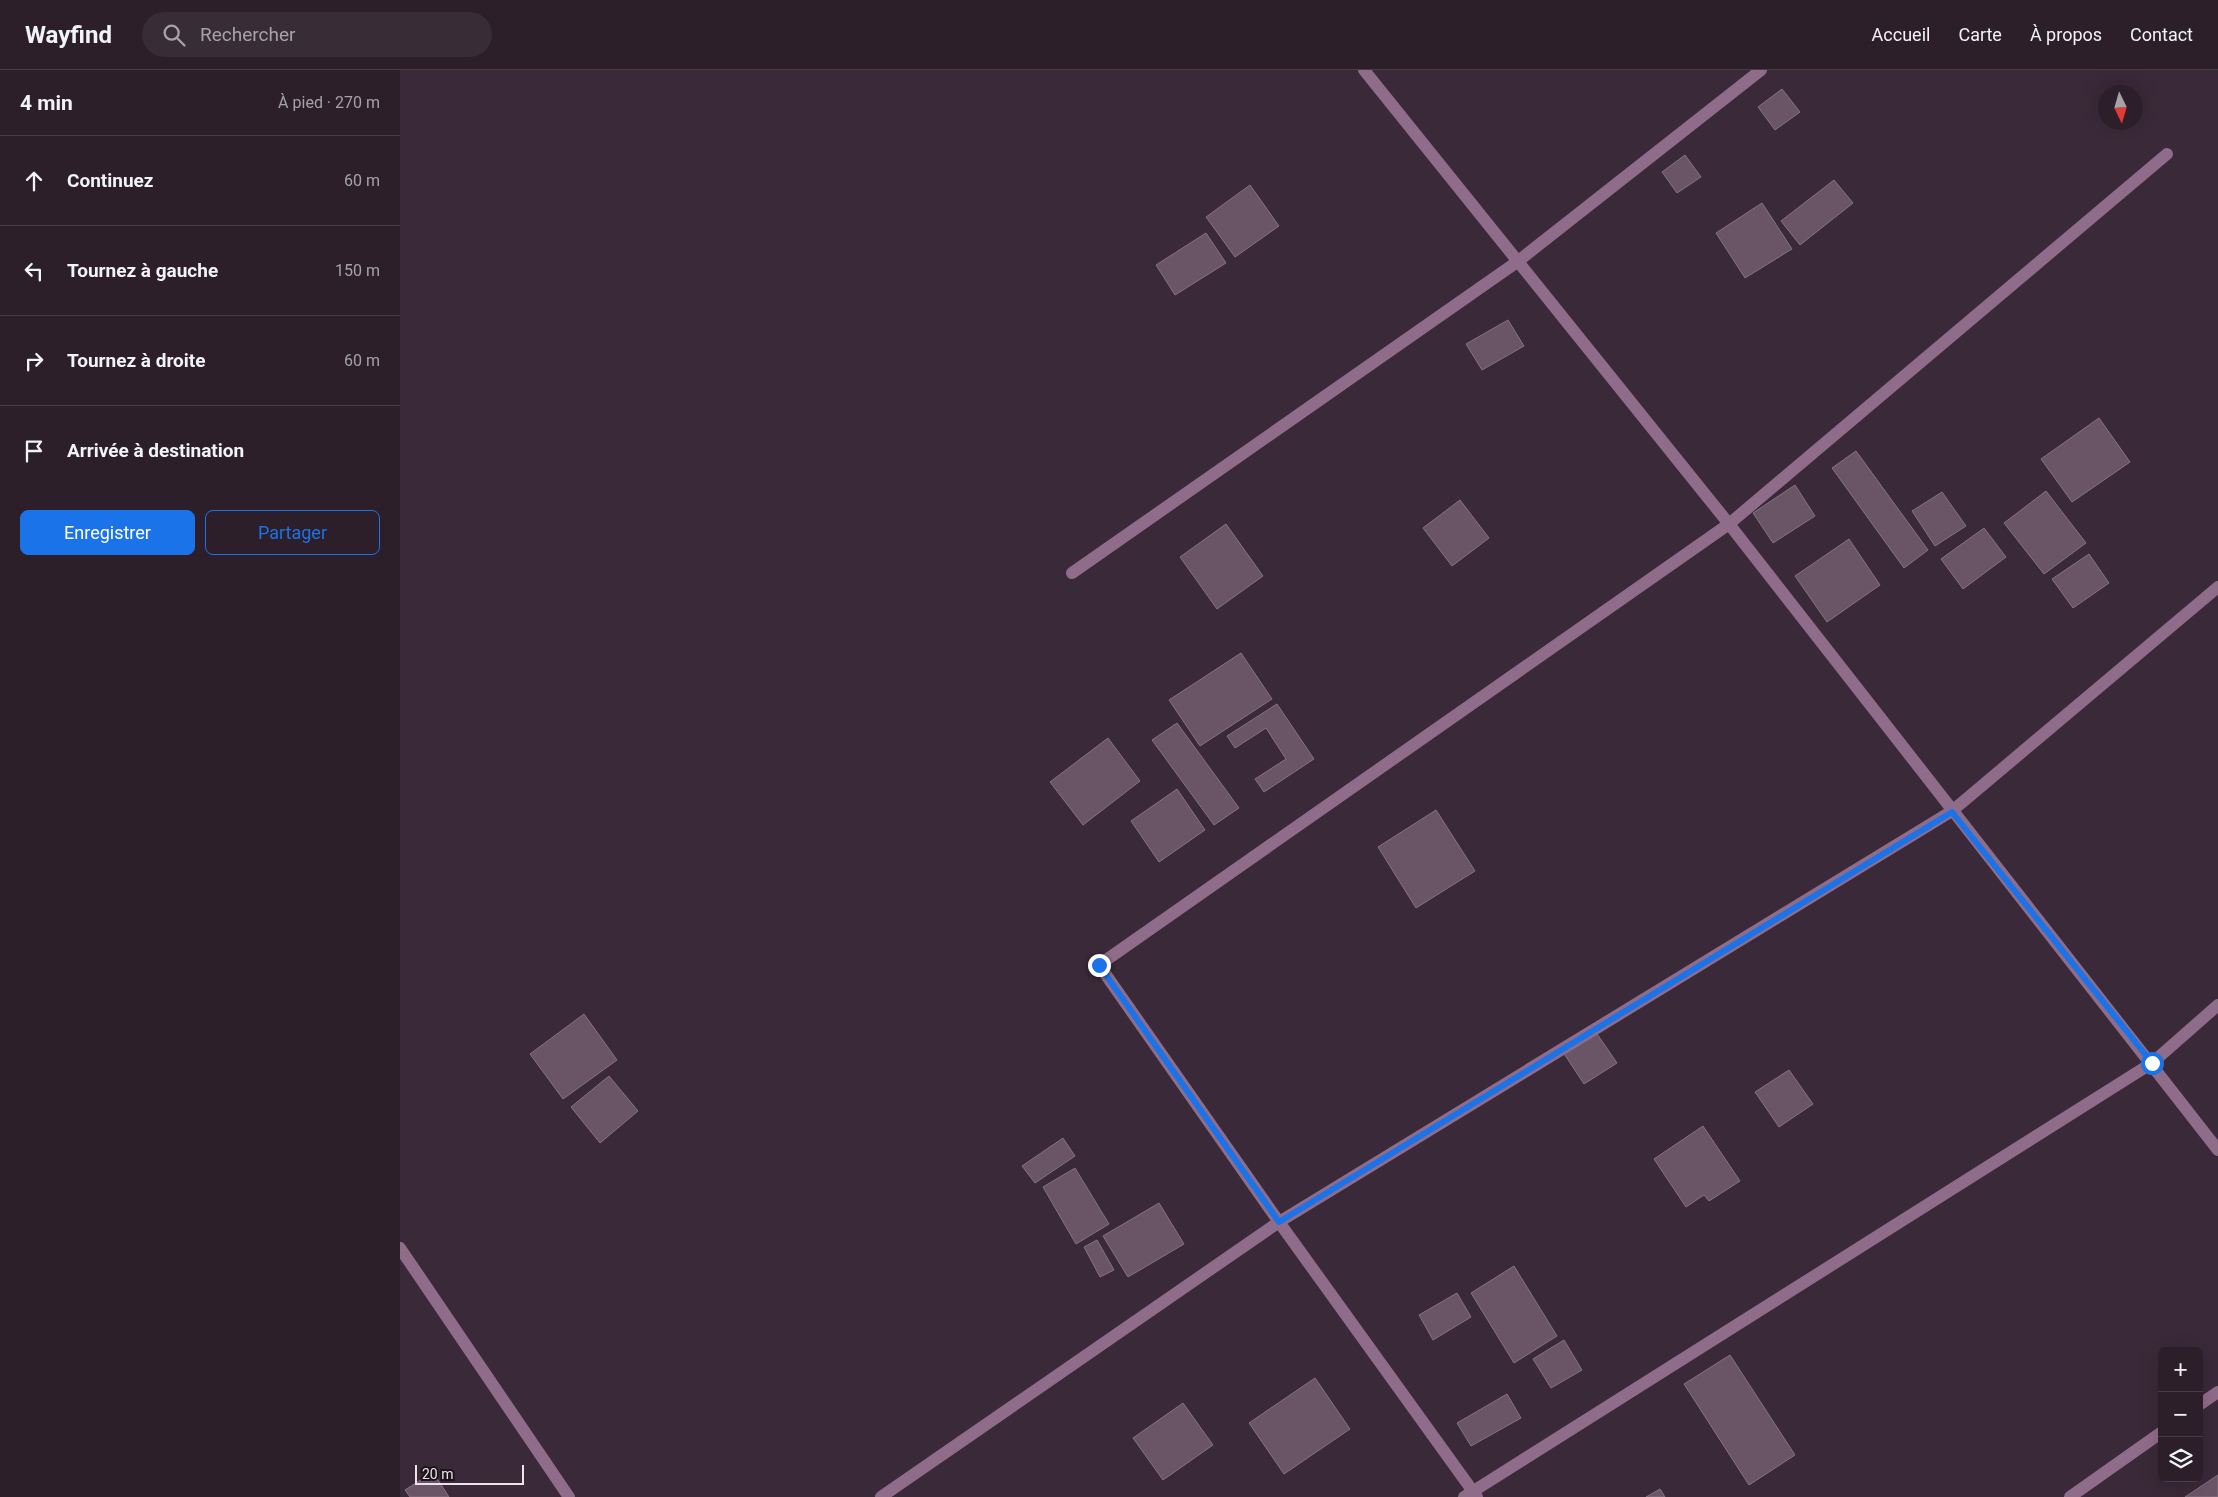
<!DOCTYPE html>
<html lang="fr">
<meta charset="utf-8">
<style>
body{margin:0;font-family:Roboto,sans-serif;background:#382c36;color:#f1f3f6}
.controls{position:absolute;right:15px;bottom:15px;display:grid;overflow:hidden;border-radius:8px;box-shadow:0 5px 20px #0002}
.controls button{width:45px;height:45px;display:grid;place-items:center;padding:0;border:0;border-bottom:1px solid #483d47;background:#2c1f2a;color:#f1f3f6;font:25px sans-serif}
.compass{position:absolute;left:1698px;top:15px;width:45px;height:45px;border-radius:50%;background:#2c1f2a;box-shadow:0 5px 20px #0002;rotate:175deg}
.scale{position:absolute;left:15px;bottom:12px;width:109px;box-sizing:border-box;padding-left:5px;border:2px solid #ede2ec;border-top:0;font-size:14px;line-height:18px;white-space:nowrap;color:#ede2ec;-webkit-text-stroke:4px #1c151b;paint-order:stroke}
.stop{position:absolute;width:15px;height:15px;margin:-11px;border:4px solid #1a73e8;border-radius:50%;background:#fff}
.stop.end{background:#1a73e8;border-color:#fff;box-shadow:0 1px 5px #0008}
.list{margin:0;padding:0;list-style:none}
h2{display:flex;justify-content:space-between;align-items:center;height:65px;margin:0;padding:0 20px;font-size:21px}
h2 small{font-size:16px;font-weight:400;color:#a6a2a8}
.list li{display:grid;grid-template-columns:32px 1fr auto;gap:15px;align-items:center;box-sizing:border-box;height:90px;padding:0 20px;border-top:1px solid #483d47}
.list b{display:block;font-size:19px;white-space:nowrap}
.list em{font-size:16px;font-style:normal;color:#a6a2a8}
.actions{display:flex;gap:10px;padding:15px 20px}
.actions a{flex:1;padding:11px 0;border:1px solid #1a73e8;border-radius:8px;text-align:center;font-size:18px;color:#1a73e8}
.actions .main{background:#1a73e8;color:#fff}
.icon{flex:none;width:28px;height:28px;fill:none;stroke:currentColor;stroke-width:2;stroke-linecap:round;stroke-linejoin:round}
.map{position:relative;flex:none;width:1818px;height:1427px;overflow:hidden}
header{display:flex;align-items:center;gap:30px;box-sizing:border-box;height:70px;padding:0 25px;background:#2c1f2a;border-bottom:1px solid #483d47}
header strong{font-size:24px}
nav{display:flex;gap:28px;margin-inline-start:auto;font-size:18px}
.search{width:350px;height:45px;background:#382c36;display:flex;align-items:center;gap:12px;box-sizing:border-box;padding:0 18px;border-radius:28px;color:#a6a2a8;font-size:19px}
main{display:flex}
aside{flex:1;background:#2c1f2a}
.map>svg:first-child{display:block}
.building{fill:#695566;stroke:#867283}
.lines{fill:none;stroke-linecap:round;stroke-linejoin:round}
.minor{stroke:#906c8b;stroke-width:12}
.route{stroke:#1a73e8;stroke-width:6}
</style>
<header>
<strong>Wayfind</strong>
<div class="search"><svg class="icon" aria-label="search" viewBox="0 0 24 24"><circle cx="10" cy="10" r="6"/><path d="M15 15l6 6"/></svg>Rechercher</div>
<nav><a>Accueil</a><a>Carte</a><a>À propos</a><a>Contact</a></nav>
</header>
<main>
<aside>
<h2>4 min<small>À pied · 270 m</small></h2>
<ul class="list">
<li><svg class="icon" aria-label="ahead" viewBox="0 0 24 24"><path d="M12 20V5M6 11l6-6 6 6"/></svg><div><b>Continuez</b></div><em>60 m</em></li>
<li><svg class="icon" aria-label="left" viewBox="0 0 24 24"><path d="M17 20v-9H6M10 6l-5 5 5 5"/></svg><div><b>Tournez à gauche</b></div><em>150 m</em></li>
<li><svg class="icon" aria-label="right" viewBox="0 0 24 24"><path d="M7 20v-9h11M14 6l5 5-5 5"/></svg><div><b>Tournez à droite</b></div><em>60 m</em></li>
<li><svg class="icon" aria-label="arrive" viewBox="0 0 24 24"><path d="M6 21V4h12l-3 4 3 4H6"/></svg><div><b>Arrivée à destination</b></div></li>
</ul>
<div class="actions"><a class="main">Enregistrer</a><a>Partager</a></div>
</aside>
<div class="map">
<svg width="1818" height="1427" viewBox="0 0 1818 1427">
<rect width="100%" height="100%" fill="#3a2938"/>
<g class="building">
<path d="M1382,19L1400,42L1375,60L1358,37Z"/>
<path d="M1285,85L1301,107L1277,123L1262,102Z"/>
<path d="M1434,110L1453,133L1400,175L1381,151Z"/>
<path d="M850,115L879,156L835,187L806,147Z"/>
<path d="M1362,133L1392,179L1345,208L1316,163Z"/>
<path d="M806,163L826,193L775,225L756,195Z"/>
<path d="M1108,250L1124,276L1082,300L1066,274Z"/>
<path d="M1699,348L1730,392L1672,432L1641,389Z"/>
<path d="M1456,381L1528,480L1504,498L1432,398Z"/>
<path d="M1395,415L1415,446L1373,473L1353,443Z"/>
<path d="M1646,421L1686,473L1644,504L1604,453Z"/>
<path d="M1542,422L1566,456L1535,476L1512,441Z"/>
<path d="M1060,430L1089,468L1052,496L1023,458Z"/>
<path d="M826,454L863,506L817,539L780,487Z"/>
<path d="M1584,458L1606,487L1563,519L1541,489Z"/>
<path d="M1449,469L1480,515L1427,552L1395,506Z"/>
<path d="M1689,484L1709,513L1673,538L1652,509Z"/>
<path d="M841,583L872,629L800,676L769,630Z"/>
<path d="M877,634L914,689L864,722L855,709L886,689L866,658L835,678L827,666Z"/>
<path d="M777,653L839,738L814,755L752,670Z"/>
<path d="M708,668L740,711L683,755L650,712Z"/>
<path d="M777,719L805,760L759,792L731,751Z"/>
<path d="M1036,740L1075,801L1016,838L978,777Z"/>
<path d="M184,944L217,990L163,1029L130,984Z"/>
<path d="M1195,961L1217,993L1184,1014L1163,982Z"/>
<path d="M1389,1000L1413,1034L1379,1057L1355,1022Z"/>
<path d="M209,1006L238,1041L200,1073L171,1037Z"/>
<path d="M1303,1056L1340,1111L1309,1131L1304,1125L1286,1137L1254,1089Z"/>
<path d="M663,1068L675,1086L635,1113L622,1096Z"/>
<path d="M675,1098L709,1154L676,1174L643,1117Z"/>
<path d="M759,1133L784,1174L728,1207L703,1166Z"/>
<path d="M697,1170L714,1200L700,1207L684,1177Z"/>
<path d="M1114,1196L1157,1266L1114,1293L1071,1223Z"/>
<path d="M1057,1223L1071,1247L1033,1270L1019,1245Z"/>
<path d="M1164,1270L1182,1300L1151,1318L1133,1289Z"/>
<path d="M1330,1285L1395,1385L1349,1415L1284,1314Z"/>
<path d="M915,1308L950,1359L884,1404L849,1353Z"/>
<path d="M1107,1324L1121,1348L1071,1376L1057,1353Z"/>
<path d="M783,1333L813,1375L763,1410L733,1368Z"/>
<path d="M33,1402L49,1427H10L5,1420Z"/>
<path d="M1818,1405V1427H1785Z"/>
<path d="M1260,1419L1265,1427H1246Z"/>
</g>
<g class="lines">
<g class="minor">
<path d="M964,0L1329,454L1818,1080"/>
<path d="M672,503L1117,192L1361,0"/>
<path d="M0,1178L169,1427"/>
<path d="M1799,1335L1818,1322"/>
<path d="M481,1427L879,1152L1552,741L1818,517"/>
<path d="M1064,1427L1752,993L1818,935"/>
<path d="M1077,1427L879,1152L699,895L1329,454L1767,84"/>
<path d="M1670,1427L1762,1362"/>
</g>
</g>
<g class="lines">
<path class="route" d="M699,895L879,1152L1552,742L1752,993"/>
</g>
</svg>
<div class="controls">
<button>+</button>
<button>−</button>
<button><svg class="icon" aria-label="layers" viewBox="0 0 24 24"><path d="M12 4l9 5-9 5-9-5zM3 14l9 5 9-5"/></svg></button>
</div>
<svg class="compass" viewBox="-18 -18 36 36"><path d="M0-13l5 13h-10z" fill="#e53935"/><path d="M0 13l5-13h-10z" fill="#a6a2a8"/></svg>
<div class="scale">20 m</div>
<div class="stop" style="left:1752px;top:993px"></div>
<div class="stop end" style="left:699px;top:895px"></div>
</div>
</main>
